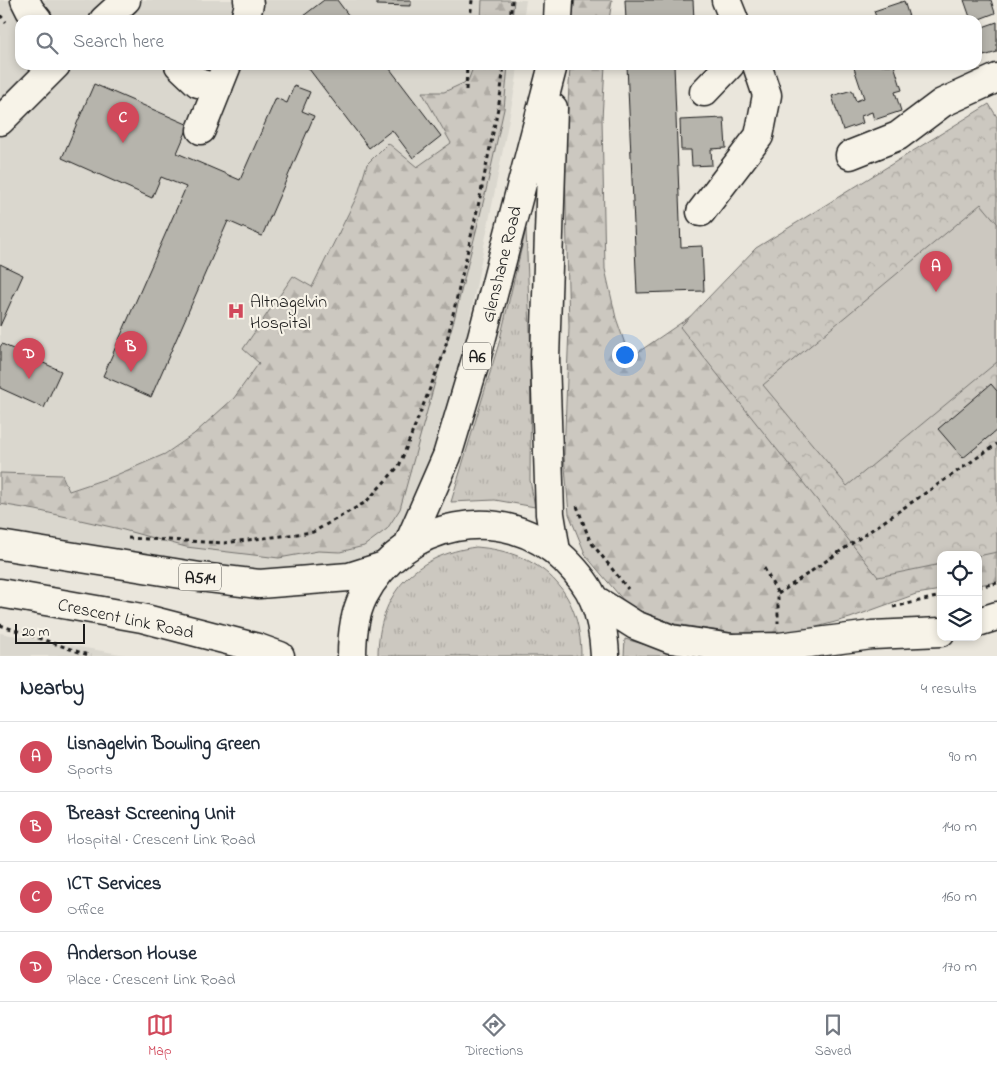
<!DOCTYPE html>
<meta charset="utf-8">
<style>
body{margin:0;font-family:"Indie Flower",sans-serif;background:#f2f2f3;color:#1f2937}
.controls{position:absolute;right:15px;bottom:15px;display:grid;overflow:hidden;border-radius:10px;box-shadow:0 2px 8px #0003}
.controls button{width:45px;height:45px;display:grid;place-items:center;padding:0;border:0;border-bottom:1px solid #e0e1e3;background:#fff;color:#1f2937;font:25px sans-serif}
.scale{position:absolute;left:15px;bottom:12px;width:70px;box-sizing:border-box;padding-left:5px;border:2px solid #1c1c1c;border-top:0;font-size:14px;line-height:18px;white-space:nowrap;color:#1c1c1c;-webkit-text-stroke:4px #f7f3e8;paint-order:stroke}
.you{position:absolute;left:624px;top:354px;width:18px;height:18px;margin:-12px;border:4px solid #fff;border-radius:50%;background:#1a73e8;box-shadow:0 0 0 8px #1a73e833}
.badge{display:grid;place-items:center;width:32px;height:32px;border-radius:50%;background:#d1495b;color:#fff;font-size:16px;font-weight:700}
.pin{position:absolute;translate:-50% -41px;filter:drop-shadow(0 1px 2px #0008)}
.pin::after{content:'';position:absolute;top:26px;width:18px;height:15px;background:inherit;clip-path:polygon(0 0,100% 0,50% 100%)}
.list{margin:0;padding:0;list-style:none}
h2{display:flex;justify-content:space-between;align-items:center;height:65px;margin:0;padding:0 20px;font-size:21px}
h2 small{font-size:16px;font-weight:400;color:#747a83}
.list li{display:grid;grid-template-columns:32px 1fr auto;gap:15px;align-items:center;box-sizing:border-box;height:70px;padding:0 20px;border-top:1px solid #e0e1e3}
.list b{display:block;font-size:19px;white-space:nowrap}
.list p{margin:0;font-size:16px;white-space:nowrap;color:#747a83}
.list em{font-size:16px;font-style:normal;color:#747a83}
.icon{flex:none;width:28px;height:28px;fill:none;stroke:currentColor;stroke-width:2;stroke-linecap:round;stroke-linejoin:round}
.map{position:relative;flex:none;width:997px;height:656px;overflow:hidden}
.search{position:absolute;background:#fff;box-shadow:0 2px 8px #0003;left:15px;right:15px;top:15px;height:55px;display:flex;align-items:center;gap:12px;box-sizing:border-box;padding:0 18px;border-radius:15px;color:#747a83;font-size:19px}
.sheet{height:345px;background:#fff}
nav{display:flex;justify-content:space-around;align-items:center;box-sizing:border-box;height:70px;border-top:1px solid #e0e1e3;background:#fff;font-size:14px;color:#747a83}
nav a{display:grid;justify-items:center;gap:2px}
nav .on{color:#d1495b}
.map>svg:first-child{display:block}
.built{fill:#dad7ce}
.grass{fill:url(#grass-tufts);stroke:#74726e}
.forest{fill:url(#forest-firs);stroke:#74726e}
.park{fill:url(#park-crowns);stroke:#74726e}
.pitch{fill:#ccc8c0;stroke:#74726e}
.building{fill:#b6b4ac;stroke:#1c1c1c}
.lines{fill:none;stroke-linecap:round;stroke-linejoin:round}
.minor-casing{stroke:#1c1c1c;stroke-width:31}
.highway-casing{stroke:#1c1c1c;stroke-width:31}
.path{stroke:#1c1c1c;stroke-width:3;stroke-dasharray:4 4;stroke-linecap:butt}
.minor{stroke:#f7f3e8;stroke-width:28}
.highway{stroke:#f7f3e8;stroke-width:28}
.labels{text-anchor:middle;stroke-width:4.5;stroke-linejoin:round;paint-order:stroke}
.shield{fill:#f7f3e8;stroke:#5e5c59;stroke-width:1}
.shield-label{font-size:16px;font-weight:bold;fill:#1c1c1c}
.street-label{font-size:18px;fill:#1c1c1c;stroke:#f7f3e8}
.poi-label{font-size:18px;fill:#1c1c1c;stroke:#f7f3e8;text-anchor:start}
</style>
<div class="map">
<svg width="997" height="656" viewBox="0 0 997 656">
<defs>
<pattern id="grass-tufts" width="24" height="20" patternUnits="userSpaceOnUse" patternTransform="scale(1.25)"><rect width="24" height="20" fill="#ccc8c0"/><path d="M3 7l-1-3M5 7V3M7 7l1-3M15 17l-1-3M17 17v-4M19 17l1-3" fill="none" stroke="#afaba4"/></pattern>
<pattern id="forest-firs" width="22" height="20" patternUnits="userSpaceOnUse" patternTransform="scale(1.25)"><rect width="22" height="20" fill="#ccc8c0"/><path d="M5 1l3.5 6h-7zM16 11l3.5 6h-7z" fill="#afaba4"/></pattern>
<pattern id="park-crowns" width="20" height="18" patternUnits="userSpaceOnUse" patternTransform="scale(1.25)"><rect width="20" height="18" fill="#ccc8c0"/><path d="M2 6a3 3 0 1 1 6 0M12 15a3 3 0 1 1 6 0" fill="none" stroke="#afaba4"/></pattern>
</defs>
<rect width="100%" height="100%" fill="#eae6dc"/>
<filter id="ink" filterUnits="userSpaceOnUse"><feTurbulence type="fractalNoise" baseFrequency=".02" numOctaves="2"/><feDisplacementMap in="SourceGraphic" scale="10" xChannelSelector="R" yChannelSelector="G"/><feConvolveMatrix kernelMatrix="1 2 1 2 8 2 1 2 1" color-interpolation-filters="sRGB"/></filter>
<g filter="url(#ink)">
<g class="built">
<path d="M0,0H526L523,20H20V65H518L516,83L426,542L291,591L0,540Z"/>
<path d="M0,633L131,656H0Z"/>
</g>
<g class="grass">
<path d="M526,229L531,356L530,480L535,507L495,500L451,502L499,343Z"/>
<path d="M476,547C541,552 581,590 581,656H378C378,593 415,555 476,547Z"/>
<path d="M625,639L675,653L710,656H624Z"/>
</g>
<g class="forest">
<path d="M482,0H514L512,20H481Z"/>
<path d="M575,0H612L609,20H572Z"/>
<path d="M474,65H508L504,109L485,195L454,320L437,375L400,509L387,529L364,546L340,552L318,551L279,558L186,547L120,529L36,510L0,504V473L62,475L69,491L114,476L165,454L194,434L234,398L259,363L243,349L293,276L312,287L358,194L367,164L388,143L417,167L451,143L422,92H444L468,81Z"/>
<path d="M570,65H605L602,119L605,269L616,318L626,347L634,355L988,113L997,487V582L978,585V555H941V590L916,594L850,618L798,632L740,634L675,624L629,607L586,556L569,514L564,455L569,327L565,166Z"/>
</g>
<path class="park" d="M989,104L997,117V552L978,556V555H941V564L878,577L680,327L756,248Z"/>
<path class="pitch" d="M981,204L997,223V362L847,486L763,385Z"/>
<g class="building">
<path d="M324,0H337L352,20H298Z"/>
<path d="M377,0H411V6L377,5Z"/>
<path d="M625,0H693L694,20H626Z"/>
<path d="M964,0H991L995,13L977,20H971Z"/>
<path d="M904,1L910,20H877L874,11Z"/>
<path d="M997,22V52L984,56L977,36V29Z"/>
<path d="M306,65H387L441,136L413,158L392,130L369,148Z"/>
<path d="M627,65H674L681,247L702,246L704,291L637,293Z"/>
<path d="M853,65H894L902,90L895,92L901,111L874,120L872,112L861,116L863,123L843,130L832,96L852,90L856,101L864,98Z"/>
<path d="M94,84L189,125L177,153L240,180L276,98L287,103L294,86L310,92L302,111L314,116L262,236L228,221L151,397L103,376L186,187L161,177L152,198L62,158Z"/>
<path d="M724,118L726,148L711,149L712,165L692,166L691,150H681L680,120Z"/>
<path d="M0,264L23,275L0,326Z"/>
<path d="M2,344L61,371L44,408L0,388V347Z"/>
<path d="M991,384L997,391V430L963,458L938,429Z"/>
</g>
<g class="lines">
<g class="minor-casing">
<g id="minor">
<path d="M25,0L30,10L38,20"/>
<path d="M726,0L734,20"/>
<path d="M104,20L126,0"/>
<path d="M245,20L249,4L248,0"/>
<path d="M179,65L198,83L218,88"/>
<path d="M704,92L730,65"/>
<path d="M0,121L56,65"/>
<path d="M201,130L227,65"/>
<path d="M850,155L898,136L942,103L997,78"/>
<path d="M701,212L759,136L767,95L757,65"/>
<path d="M594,599L635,625L671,639L732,648L779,647L872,635L941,632"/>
<path d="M978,622L997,616"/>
</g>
</g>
<g class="highway-casing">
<g id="highway">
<path d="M558,20L559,0"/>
<path d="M553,108L545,359L550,514L556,551"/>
<path d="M0,545L200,577L259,584L349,577L384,566"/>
<path d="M408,545L447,456L477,356L553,65"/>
<path d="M0,593L142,618L258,648L280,656"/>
<path d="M352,656C352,636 354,615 363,597C402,521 504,499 565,560C577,572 588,585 594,600C602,619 604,637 605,656"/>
</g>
</g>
<g class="path">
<path d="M0,15L6,22"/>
<path d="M470,20L472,0"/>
<path d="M510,20L512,0"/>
<path d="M466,90L467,65"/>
<path d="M577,506L590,541L628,589"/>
<path d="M128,538L224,543L313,532L366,502L399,466L444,353L479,202L500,98L504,65"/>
<path d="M764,568L778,594V623"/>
<path d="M978,587L997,583"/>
<path d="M778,594L997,444"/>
<path d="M893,607L941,596"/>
<path d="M0,625L91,656"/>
</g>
<use href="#minor" class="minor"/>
<use href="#highway" class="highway"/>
</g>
</g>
<defs>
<g id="hospital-bare" transform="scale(1.35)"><path d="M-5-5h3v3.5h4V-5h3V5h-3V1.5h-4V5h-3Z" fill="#d1495b" stroke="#f7f3e8" stroke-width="2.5" paint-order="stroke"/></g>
</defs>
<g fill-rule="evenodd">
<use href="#hospital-bare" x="236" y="311"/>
</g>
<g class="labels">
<g class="shield">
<rect x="463" y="342.5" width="28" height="27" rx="4"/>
<rect x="179" y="563.5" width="42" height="27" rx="4"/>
</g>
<g class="shield-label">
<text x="477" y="362">A6</text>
<text x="200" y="583">A514</text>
</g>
<g class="street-label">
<text transform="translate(501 264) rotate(-76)" y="6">Glenshane Road</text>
<text transform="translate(126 618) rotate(12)" y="6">Crescent Link Road</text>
</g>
<g class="poi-label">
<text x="250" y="307">Altnagelvin<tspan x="250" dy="21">Hospital</tspan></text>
</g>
</g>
</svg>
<div class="controls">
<button><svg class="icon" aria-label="locate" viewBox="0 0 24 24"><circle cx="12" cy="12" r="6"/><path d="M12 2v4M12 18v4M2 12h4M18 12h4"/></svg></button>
<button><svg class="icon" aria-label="layers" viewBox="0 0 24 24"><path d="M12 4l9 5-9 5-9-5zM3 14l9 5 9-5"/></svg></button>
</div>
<div class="scale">20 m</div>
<div class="you"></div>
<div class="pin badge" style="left:936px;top:292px">A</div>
<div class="pin badge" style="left:131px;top:372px">B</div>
<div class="pin badge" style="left:123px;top:143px">C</div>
<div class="pin badge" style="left:29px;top:379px">D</div>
<div class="search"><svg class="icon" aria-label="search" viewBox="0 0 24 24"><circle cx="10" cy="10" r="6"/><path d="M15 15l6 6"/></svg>Search here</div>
</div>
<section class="sheet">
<h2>Nearby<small>4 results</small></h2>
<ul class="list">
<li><span class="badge">A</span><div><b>Lisnagelvin Bowling Green</b><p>Sports</p></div><em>90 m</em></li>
<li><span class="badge">B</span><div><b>Breast Screening Unit</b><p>Hospital · Crescent Link Road</p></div><em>140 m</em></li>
<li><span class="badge">C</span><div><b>ICT Services</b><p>Office</p></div><em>160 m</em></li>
<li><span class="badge">D</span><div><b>Anderson House</b><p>Place · Crescent Link Road</p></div><em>170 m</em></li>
</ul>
</section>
<nav>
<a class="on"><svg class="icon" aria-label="map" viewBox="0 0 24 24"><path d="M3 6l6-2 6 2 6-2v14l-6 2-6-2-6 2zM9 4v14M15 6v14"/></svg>Map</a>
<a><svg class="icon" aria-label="directions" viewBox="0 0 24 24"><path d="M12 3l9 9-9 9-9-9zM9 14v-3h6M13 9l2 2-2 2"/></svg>Directions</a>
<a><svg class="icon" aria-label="saved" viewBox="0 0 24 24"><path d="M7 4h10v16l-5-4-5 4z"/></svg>Saved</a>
</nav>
